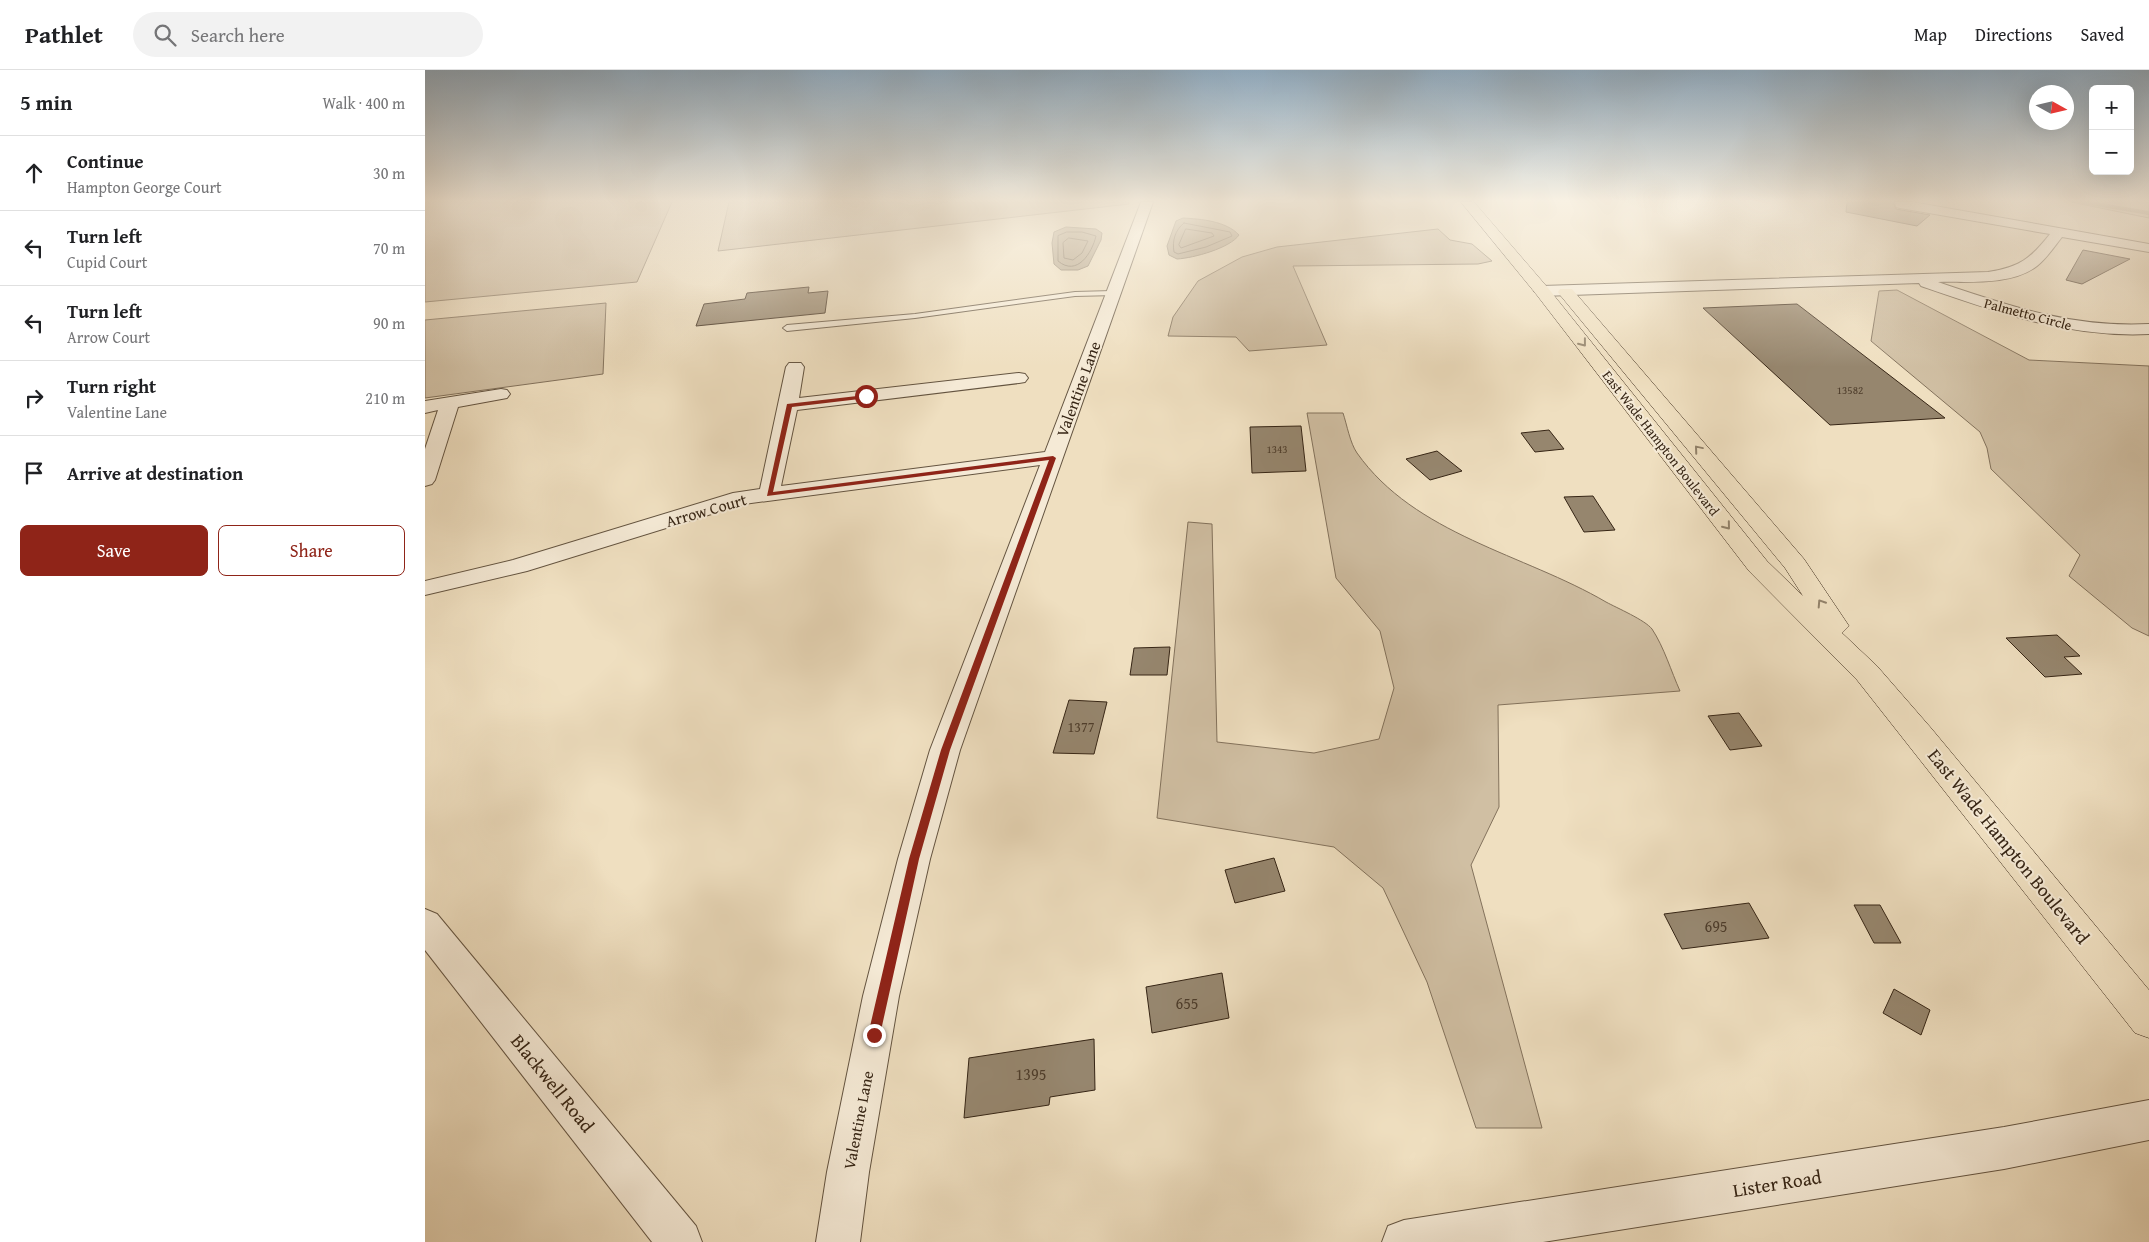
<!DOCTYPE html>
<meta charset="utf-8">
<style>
body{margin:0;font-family:"Gentium Book Plus",serif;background:#f2f2f2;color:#202124}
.controls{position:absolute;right:15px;top:15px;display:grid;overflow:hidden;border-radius:8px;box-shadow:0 5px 20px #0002}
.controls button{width:45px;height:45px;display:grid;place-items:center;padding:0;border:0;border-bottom:1px solid #e0e0e0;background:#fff;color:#202124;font:25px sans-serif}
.compass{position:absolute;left:1604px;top:15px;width:45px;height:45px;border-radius:50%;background:#fff;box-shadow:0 5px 20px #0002;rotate:98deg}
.stop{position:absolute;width:15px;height:15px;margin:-11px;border:4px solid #8f2418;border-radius:50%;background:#fff}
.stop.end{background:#8f2418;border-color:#fff;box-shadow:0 1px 5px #0008}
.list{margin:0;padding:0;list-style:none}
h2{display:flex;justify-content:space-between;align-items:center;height:65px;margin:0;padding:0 20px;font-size:21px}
h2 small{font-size:16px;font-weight:400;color:#757577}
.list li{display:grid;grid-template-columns:32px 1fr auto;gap:15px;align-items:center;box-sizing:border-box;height:75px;padding:0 20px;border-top:1px solid #e0e0e0}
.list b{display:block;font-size:19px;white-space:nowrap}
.list p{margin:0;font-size:16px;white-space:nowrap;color:#757577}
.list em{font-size:16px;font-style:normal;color:#757577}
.actions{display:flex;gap:10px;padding:15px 20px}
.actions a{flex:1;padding:11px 0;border:1px solid #8f2418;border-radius:8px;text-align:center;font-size:18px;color:#8f2418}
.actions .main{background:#8f2418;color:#fff}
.icon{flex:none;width:28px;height:28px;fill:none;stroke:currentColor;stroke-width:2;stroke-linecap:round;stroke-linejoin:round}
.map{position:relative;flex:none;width:1724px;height:1172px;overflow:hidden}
header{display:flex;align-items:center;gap:30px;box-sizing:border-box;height:70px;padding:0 25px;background:#fff;border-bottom:1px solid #e0e0e0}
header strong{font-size:24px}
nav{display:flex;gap:28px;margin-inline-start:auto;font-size:18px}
.search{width:350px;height:45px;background:#f2f2f2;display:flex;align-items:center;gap:12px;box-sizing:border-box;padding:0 18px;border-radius:28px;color:#757577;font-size:19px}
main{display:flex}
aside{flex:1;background:#fff}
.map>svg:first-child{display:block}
.green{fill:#d0bfa3;stroke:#83725c}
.water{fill:#b0a086;stroke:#7f6f59}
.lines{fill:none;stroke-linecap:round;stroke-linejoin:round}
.shore{stroke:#73624e;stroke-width:1}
.stream{stroke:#7f6f59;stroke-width:4}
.building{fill:#96866e;stroke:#362515}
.service-casing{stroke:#645440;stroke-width:2}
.minor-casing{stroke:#645440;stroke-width:2}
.primary-casing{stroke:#362515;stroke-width:1}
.service{fill:#f5ead6;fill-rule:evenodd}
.minor{fill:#f5ead6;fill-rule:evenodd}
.primary{fill:#efdfc0;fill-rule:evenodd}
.oneway{stroke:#92826a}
.route{fill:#8f2418}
.labels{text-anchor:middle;stroke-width:4;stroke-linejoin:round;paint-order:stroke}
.far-number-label{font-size:11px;fill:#4e3d2b}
.far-street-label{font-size:14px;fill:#362515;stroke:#f5ead6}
.number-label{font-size:14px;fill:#4e3d2b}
.street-label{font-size:16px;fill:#362515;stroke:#f5ead6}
.near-number-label{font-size:16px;fill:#4e3d2b}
.near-street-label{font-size:19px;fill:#362515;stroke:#f5ead6}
</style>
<header>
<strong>Pathlet</strong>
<div class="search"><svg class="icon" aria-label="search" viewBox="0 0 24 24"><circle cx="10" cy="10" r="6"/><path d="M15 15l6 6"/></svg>Search here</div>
<nav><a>Map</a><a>Directions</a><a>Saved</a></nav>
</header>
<main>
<aside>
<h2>5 min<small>Walk · 400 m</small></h2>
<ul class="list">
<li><svg class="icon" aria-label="ahead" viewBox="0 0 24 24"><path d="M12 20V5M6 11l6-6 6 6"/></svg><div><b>Continue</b><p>Hampton George Court</p></div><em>30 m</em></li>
<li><svg class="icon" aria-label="left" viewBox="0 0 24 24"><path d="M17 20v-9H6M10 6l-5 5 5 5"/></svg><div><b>Turn left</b><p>Cupid Court</p></div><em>70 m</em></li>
<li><svg class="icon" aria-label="left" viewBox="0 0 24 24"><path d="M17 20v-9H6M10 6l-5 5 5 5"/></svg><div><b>Turn left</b><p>Arrow Court</p></div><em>90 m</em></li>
<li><svg class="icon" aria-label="right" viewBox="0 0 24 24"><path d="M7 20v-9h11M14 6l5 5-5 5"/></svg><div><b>Turn right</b><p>Valentine Lane</p></div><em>210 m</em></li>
<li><svg class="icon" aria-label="arrive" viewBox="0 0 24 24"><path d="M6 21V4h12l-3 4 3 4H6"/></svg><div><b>Arrive at destination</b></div></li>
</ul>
<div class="actions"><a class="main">Save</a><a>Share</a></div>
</aside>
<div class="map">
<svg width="1724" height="1172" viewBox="0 0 1724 1172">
<rect width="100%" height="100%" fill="#efdfc0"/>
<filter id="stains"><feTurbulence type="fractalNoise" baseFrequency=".004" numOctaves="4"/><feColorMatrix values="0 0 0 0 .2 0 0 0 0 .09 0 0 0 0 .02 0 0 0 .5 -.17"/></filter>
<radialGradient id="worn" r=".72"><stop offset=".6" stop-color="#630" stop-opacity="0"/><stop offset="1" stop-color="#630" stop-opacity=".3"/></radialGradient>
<g class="green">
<path d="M0,132H247L212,212L0,232Z"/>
<path d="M304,132H704V134L293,181Z"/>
<path d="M1646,132H1724V148Z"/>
<path d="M1013,159L1025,170L1047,174L1067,191L1053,194L868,196L902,275L824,281L811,267L743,266L748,247L773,211L817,187L852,177Z"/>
<path d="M1472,220L1604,290L1724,296V566L1707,558L1644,506L1655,485L1566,399L1562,378L1555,362L1446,271L1454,221Z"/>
<path d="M181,233L178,304L0,328V250Z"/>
<path d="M882,343H918C922,355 925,373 932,383C990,465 1099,484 1181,532C1192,538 1220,550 1227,559C1239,577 1246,601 1255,621L1073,635L1074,737L1046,795L1117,1058H1051L1002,912L958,818L909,777L732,748L763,452L787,454L792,672L889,683L954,669L969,618L955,561L911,508Z"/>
</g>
<g class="water">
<path d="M758,148C776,149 801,151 814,165C805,178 769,188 752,189L744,185L742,176L751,151Z"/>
<path d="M641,157L671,159L677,163L676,170L663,196L653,200H636L629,194L627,173L629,162Z"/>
</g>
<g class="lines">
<g class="shore">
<path d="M759,153L805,162L807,166L781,177L753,184L749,182C747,171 750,160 759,153Z"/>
<path d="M761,159L787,163L789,166L756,178L754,175Z"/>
<path d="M642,162H657L671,166C667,183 652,207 633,191V166Z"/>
<path d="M644,168L663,171L657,183L648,190L639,188L638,173Z"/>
</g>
<path class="stream" d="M1658,132L1724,143"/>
</g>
<g class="building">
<path d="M1422,132H1468L1471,139L1505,145L1492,156L1421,142Z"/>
<path d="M1658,180L1705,189L1657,214L1641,210Z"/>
<path d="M384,217L383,223L403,221L400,243L271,256L279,234L320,229L322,223Z"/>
<path d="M1372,234L1520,348L1405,355L1278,238Z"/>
<path d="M876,356L881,401L827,403L825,357Z"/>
<path d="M1124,360L1139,379L1110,382L1096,363Z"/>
<path d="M1012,381L1037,401L1005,410L981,389Z"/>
<path d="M1168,426L1190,460L1159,462L1139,427Z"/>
<path d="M1632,565L1655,586L1639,587L1657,604L1620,607L1581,568Z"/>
<path d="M745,577L742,605H705L709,578Z"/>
<path d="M644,630L682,632L669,684L628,683Z"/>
<path d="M1314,643L1337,676L1305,680L1283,646Z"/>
<path d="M849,788L860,821L810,833L800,800Z"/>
<path d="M1324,833L1344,868L1257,879L1239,844Z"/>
<path d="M1429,835H1455L1476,873H1449Z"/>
<path d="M797,903L804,948L727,963L721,917Z"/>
<path d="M1469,919L1505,940L1496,965L1458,943Z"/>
<path d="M669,969L670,1020L625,1027L624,1035L539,1048L544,988Z"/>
</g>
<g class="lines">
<g class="service-casing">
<path id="service" d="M687,221L691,223L690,225L650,226L490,248L362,261L358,258L362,255L490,244L650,222Z"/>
</g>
<g class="minor-casing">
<g id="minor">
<path d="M716,132H728L535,680L505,789L474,926L444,1102L435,1172H391L402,1102L438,926L473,789L505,680L615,395L319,434L102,501L0,525V511L88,490L308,423L335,419L361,297L364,293H376L379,297L374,328L594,303L600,304L603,308L600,312L594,313L372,340L356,416L620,382Z"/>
<path d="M1470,132H1487L1724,174V182L1637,167C1629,177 1622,188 1612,196C1586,216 1543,211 1513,212C1584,236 1647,258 1724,254V264C1643,268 1571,242 1496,216L1494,213L1117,226L1109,221L1117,216L1563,202C1595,197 1605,189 1625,164L1475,138L1471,137Z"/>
<path d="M76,319L82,320L85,324L82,328L33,337L10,410L7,414L0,416V379L13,340L0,343V331Z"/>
<path d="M0,839L12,844L271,1156L277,1172H227L0,880Z"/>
<path d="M1724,1030V1070L1579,1099L1118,1172H957L963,1156L979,1150L1579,1057Z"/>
</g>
</g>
<g class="primary-casing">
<path id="primary" d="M1036,132H1049L1123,218L1342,491L1378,526L1360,498L1135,225L1133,222L1135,219H1147L1379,489L1424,556L1417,563L1452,596L1506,658L1724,920V968L1710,963L1432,610L1324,501L1111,224Z"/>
</g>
<use href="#service" class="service"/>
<use href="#minor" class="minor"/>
<use href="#primary" class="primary"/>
</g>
<defs><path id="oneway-chevron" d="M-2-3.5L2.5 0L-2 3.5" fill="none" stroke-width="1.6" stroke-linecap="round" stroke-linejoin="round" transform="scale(1.25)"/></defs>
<g class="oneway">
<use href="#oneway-chevron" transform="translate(1158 273) rotate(52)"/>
<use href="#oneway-chevron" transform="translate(1273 379) rotate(-130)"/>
<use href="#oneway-chevron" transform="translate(1302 456) rotate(51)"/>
<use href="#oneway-chevron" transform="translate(1396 533) rotate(-123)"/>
</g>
<linearGradient id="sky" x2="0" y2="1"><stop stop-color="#91acc1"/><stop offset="0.44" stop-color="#f8f1e3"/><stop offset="1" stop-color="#f8f1e3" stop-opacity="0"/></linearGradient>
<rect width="1724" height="297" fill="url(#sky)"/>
<path class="route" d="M441,325L443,328L367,337L348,422L628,386L631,388L525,680L494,789L455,965L449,971L443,965L484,789L516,680L624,390L342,426L362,334Z"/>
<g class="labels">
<g class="far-number-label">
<text x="1425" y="324">13582</text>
<text x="852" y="383">1343</text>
</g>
<g class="far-street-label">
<text transform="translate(1603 244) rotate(15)" y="5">Palmetto Circle</text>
<text transform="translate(1236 373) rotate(52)" y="5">East Wade Hampton Boulevard</text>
</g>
<g class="number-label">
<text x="656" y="662">1377</text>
</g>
<g class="street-label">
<text transform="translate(653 319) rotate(-70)" y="6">Valentine Lane</text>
<text transform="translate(281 440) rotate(-16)" y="6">Arrow Court</text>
<text transform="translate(433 1050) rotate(-79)" y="6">Valentine Lane</text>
</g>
<g class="near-number-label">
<text x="1291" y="862">695</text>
<text x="762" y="939">655</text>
<text x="606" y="1010">1395</text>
</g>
<g class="near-street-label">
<text transform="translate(1584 776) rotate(51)" y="7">East Wade Hampton Boulevard</text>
<text transform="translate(128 1013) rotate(51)" y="7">Blackwell Road</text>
<text transform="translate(1352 1113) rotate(-9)" y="7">Lister Road</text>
</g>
</g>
<rect width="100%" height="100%" filter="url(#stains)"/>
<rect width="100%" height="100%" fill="url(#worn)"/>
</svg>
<div class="controls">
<button>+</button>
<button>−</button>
</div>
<svg class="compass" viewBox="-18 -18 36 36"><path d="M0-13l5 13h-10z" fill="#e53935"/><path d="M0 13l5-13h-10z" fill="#757577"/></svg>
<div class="stop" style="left:441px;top:326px"></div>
<div class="stop end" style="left:449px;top:965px"></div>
</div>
</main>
